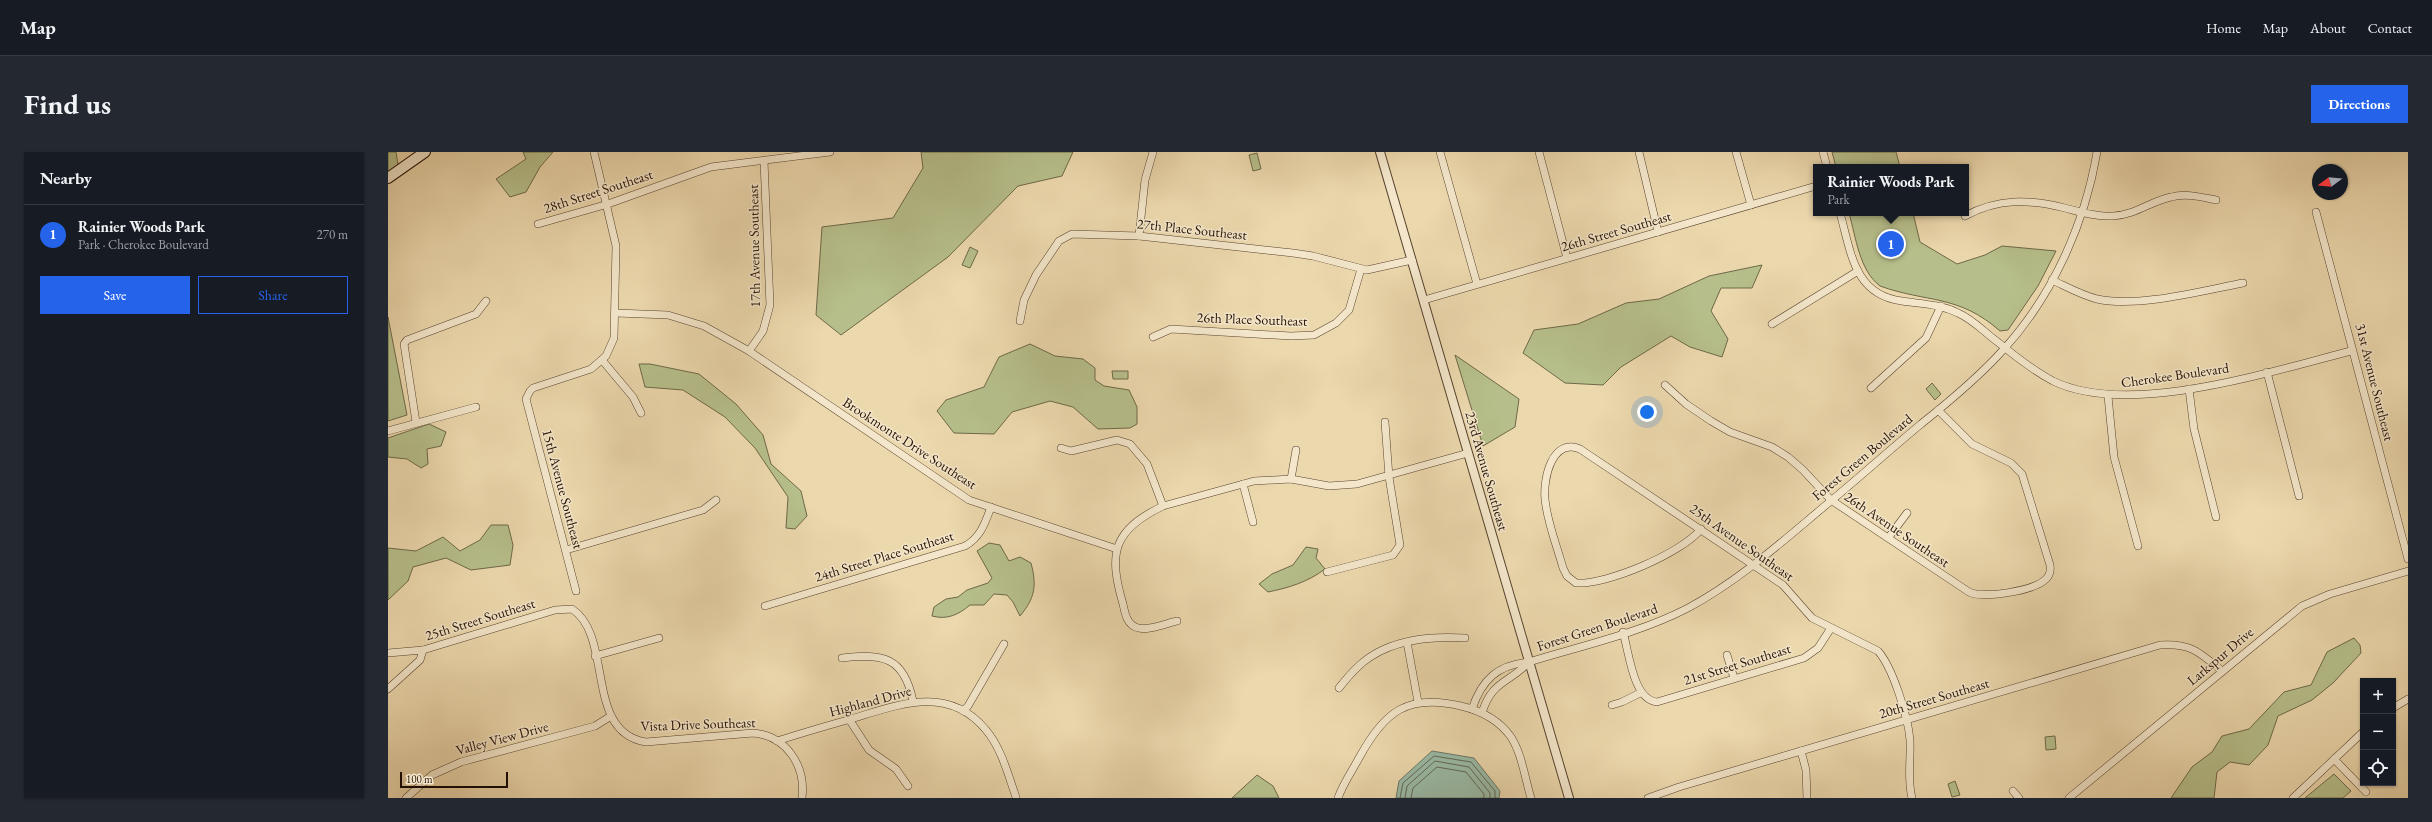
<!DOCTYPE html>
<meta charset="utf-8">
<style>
body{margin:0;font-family:"EB Garamond",serif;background:#242831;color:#f1f3f6}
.controls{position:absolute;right:12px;bottom:12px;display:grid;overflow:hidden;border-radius:0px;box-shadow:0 1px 3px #0004}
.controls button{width:36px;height:36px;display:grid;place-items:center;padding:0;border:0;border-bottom:1px solid #363941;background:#171b24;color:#f1f3f6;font:20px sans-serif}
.compass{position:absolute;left:1924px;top:12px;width:36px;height:36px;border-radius:50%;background:#171b24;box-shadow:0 1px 3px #0004;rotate:254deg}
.scale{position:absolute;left:12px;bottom:10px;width:108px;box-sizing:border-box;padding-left:4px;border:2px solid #251004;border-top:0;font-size:11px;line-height:14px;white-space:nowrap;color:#251004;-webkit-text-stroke:3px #f3e6ca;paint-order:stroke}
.you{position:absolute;left:1259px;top:260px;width:14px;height:14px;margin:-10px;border:3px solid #fff;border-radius:50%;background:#1a73e8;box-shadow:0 0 0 6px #1a73e833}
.badge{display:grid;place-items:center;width:26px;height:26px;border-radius:50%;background:#2563eb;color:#fff;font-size:13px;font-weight:700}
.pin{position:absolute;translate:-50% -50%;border:2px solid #fff;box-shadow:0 1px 4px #0006}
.popup{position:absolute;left:1425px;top:12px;width:156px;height:52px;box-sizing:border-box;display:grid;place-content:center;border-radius:0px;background:#171b24;filter:drop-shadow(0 1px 3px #0005);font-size:13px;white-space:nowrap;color:#9ea1a6}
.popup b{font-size:15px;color:#f1f3f6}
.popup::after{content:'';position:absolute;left:50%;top:100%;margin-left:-8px;border:8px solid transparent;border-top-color:#171b24}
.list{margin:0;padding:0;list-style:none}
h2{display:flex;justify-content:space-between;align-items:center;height:52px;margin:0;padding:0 16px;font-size:17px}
h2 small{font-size:13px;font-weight:400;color:#9ea1a6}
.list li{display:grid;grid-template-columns:26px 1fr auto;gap:12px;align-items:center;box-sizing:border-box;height:60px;padding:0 16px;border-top:1px solid #363941}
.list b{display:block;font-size:15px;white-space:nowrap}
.list p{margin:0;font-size:13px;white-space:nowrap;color:#9ea1a6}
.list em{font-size:13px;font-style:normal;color:#9ea1a6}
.actions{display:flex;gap:8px;padding:12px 16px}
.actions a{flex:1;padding:9px 0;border:1px solid #2563eb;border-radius:0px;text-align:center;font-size:14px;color:#2563eb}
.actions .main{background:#2563eb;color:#fff}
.icon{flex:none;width:22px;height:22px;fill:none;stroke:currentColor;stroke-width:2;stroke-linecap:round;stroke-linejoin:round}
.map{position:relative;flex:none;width:2020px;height:646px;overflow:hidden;border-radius:0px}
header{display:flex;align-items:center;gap:24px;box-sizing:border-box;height:56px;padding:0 20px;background:#171b24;border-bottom:1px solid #363941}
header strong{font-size:19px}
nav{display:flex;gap:22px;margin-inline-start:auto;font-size:14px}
.intro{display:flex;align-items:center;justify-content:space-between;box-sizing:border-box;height:96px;padding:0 24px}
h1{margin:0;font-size:28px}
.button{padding:10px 18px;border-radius:0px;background:#2563eb;color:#fff;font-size:14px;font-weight:700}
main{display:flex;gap:24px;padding:0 24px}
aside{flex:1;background:#171b24;border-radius:0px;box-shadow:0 1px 3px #0004}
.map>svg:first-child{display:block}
.green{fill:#b6bf8b;stroke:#6e6848}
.water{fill:#99baa6;stroke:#6b7665}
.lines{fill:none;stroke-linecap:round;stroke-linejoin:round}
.shore{stroke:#5f6555;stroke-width:1}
.minor-casing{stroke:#57422e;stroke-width:8}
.tertiary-casing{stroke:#57422e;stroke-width:10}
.secondary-casing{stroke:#251004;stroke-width:12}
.minor{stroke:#f3e6ca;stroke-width:7}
.tertiary{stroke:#f3e6ca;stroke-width:8}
.secondary{stroke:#f3e6ca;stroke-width:10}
.labels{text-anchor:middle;stroke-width:3;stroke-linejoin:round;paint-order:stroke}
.street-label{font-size:14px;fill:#251004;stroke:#f3e6ca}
</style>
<header>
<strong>Map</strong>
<nav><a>Home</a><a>Map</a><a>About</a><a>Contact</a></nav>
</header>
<div class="intro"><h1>Find us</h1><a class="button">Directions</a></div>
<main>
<aside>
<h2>Nearby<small></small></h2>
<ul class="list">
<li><span class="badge">1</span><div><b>Rainier Woods Park</b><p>Park · Cherokee Boulevard</p></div><em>270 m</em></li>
</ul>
<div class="actions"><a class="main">Save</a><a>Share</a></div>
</aside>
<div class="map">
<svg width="2020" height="646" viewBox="0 0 2020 646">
<rect width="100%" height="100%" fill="#ecd8ad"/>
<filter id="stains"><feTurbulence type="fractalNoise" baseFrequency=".005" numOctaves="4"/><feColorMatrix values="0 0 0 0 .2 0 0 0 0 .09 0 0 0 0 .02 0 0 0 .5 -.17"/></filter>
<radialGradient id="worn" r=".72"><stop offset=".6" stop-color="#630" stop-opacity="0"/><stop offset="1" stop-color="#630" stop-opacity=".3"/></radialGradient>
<g class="green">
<path d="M0,0H8L10,13L0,20Z"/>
<path d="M135,0H165L152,15L138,40L122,45L108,27L138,7Z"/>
<path d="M533,0H685L674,24L630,34L560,105L453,183L428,163L434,75L505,66L535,16Z"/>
<path d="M1444,0H1508L1512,15H1448Z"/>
<path d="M869,1L873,17L865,19L861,3Z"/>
<path d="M1461,61H1525L1532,90L1569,112L1597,103L1614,94L1668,99L1650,134L1620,178L1612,179C1570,142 1539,151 1492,134C1471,118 1468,85 1461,61Z"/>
<path d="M582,95L590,99L582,116L574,113Z"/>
<path d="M1374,113L1364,136H1333L1323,159L1340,187L1334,205L1302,195L1283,184L1233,215L1215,233L1177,231L1135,201L1146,178L1190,172L1238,151L1271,147L1321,124Z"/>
<path d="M0,165L19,263L0,269Z"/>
<path d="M642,192L667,204L695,207L707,216V228L716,234L741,238L749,255V272L742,276L710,277L685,255L662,249L624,260L606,282L566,281L549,259L558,248L596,235L611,205Z"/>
<path d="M1067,203L1131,247L1127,275L1095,294Z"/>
<path d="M251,212H262L311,222L348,252L375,283L383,312L413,339L419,364L407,377L398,376L400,345L367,296L337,265L295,238L257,235Z"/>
<path d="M724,219H740V227H725Z"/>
<path d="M1544,231L1553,242L1547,248L1538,237Z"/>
<path d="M41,272L58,280L53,294L39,297L40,312L33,316L19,307L0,305V286Z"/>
<path d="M103,373H120L125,393L122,413L83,418L58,406L25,415L20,429L0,448V396L28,399L55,385L72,399L92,388Z"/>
<path d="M601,391L612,393L621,409L632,405L643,411C649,434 647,446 632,464L625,450L619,443L606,442L596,453H582C570,463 559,468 544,464L546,455L558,447L570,445L579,438L600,431L604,426L589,399Z"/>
<path d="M918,395L930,397L928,406L937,417C920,430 900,436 880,440L871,432L884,422L905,413Z"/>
<path d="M1966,486L1972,493L1973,501L1945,531L1924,548L1890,564L1880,593L1861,613L1842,610L1829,620L1826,646H1783L1804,615L1824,600L1834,584L1861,577L1896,540L1923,533L1939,500Z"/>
<path d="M1667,584L1668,597L1658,598L1657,585Z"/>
<path d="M1946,622L1963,639L1955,646H1917Z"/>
<path d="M869,623L885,634L891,646H844Z"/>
<path d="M1567,629L1572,643L1564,645L1560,632Z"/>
</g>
<path class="water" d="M1044,599L1086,606L1112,639L1111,646H1008L1011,629Z"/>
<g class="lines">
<g class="shore">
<path d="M1012,646L1015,631L1046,604L1083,610L1107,639V646"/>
<path d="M1017,646L1019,634L1047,609L1081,615L1102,641V646"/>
<path d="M1023,646L1025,636L1049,615L1078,620L1096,642V646"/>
</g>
<g class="minor-casing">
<g id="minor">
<path d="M1052,0L1089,132"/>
<path d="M1151,0L1179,106"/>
<path d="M1251,0L1270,80"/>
<path d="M1348,0L1363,53"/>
<path d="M1435,0L1439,15"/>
<path d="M1928,60L2020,407"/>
<path d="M1452,61C1463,100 1466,143 1514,149C1533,152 1552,152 1570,161C1586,168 1597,181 1611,191C1628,205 1646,219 1665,229C1741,266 1884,219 1963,199"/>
<path d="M1577,64C1610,46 1642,47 1677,56C1693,60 1709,65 1725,64C1747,63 1763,49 1783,45C1798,41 1813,45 1828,48"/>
<path d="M150,72L220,52L323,15L442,0"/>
<path d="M751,84L757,28L765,0"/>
<path d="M1664,128C1679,135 1693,143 1709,147C1750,156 1813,139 1855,131"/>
<path d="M1036,148L1428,34"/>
<path d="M228,161L280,163L316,174L361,199L581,348L729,397"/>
<path d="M632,169L636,148L648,123L671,89L684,82L751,84L905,101L925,104L979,118L1024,108"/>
<path d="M1384,172L1470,119"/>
<path d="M765,185L783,177L903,184L926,183L948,171L961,158L973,117"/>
<path d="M361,199L375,179L382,153L376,9"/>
<path d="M214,208L245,245L253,261"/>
<path d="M1879,220L1911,344"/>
<path d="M1277,233L1298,252L1323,269L1342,280L1384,295L1400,305L1415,318L1443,348L1581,440C1595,447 1646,439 1658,427C1662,423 1663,419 1662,413L1634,322L1623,311L1584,292L1550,258"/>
<path d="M1483,236L1538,186L1553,154"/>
<path d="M1801,237L1806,277L1828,365"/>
<path d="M1720,244L1726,305L1750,394"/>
<path d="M28,270L16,192L19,188L88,162L98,149"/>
<path d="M0,279L88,255"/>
<path d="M673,296L683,299L729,288L742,292L759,312L775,354"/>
<path d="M903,327L908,298"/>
<path d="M855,332L865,370"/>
<path d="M1313,377C1294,401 1219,433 1188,431L1179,424L1175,416C1169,394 1159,370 1157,347C1155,327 1164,285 1192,297L1395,433L1424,466L1490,499C1505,516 1520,565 1522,588C1523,608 1519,627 1524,646"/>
<path d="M1501,385L1519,361"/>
<path d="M178,398L315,358L328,348"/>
<path d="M939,420L1005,403L1012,393L1001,325L997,270"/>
<path d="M188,439L138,247L142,239L145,236L203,217L218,204L226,186L228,94L206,0"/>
<path d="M377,454L577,394C593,385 597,371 603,355"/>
<path d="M789,469C779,471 760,479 750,476C739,473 737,462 735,452C720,401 725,378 775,354L866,329L903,327L941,334L969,332L1080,301"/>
<path d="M1235,480C1241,500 1245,548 1269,550L1416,506L1430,496L1443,476"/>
<path d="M1019,490L1030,550"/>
<path d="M0,501L35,498L167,458L184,457C226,484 196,581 258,590L365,581C398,584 418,613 414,646"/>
<path d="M1339,503L1346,526"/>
<path d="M207,504L271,486"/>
<path d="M454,506C495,501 516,505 525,549"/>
<path d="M951,536C958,527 966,518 974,511C1003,487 1042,484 1077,486"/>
<path d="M0,537L32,508L35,498"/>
<path d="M1224,553L1234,550L1252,541"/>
<path d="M2005,556L2020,547"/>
<path d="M1084,557C1094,527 1110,513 1141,510C1193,494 1252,481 1300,456C1354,427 1398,386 1444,348C1474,323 1503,297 1533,272C1562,249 1591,225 1616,197C1665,143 1697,71 1709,0"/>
<path d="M575,559L580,554L616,492"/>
<path d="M1094,561C1104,528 1122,531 1141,510"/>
<path d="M461,567L481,598L508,617L520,634"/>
<path d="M389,589C414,581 438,574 463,567C510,553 560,532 598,578C614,597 620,623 628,645"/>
<path d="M1413,599L1418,618L1419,646"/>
<path d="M1946,607L1978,640"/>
<path d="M1625,639L1631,646"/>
<path d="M18,646L44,623L73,610L207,574L223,564"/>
<path d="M950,646C955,632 964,619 971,606C996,560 1019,541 1073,554C1094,559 1111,568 1123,585C1134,602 1137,627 1143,646"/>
<path d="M1260,646L1291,635L1772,493C1803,491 1811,500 1834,519"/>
<path d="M1681,646L1914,454L1942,442L2020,419"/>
<path d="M1905,646L1975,580"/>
</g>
</g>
<g class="tertiary-casing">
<path id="tertiary" d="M992,0L1181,646"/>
</g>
<g class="secondary-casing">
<path id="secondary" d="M0,26L37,0"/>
</g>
<use href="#minor" class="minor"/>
<use href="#tertiary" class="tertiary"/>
<use href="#secondary" class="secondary"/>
</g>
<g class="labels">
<g class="street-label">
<text transform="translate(210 39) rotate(-18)" y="5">28th Street Southeast</text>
<text transform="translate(804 77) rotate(6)" y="5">27th Place Southeast</text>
<text transform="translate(1228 79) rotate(-16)" y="5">26th Street Southeast</text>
<text transform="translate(366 94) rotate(-91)" y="5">17th Avenue Southeast</text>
<text transform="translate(864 167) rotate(2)" y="5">26th Place Southeast</text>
<text transform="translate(1787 223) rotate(-8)" y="5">Cherokee Boulevard</text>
<text transform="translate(1987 230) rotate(76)" y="5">31st Avenue Southeast</text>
<text transform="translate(522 291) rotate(33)" y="5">Brookmonte Drive Southeast</text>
<text transform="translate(1474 305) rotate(-40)" y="5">Forest Green Boulevard</text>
<text transform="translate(1099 319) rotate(74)" y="5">23rd Avenue Southeast</text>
<text transform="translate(175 337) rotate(75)" y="5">15th Avenue Southeast</text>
<text transform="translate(1509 377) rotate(34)" y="5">26th Avenue Southeast</text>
<text transform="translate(1354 390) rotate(35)" y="5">25th Avenue Southeast</text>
<text transform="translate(496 404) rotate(-17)" y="5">24th Street Place Southeast</text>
<text transform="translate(92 467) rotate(-17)" y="5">25th Street Southeast</text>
<text transform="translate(1209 475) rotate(-18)" y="5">Forest Green Boulevard</text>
<text transform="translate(1832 504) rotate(-40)" y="5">Larkspur Drive</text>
<text transform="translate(1349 512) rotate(-17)" y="5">21st Street Southeast</text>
<text transform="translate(1546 546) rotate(-16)" y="5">20th Street Southeast</text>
<text transform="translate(482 549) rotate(-15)" y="5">Highland Drive</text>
<text transform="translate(310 572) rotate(-2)" y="5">Vista Drive Southeast</text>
<text transform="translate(114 586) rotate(-15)" y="5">Valley View Drive</text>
</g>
</g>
<rect width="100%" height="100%" filter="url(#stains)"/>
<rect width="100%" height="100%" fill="url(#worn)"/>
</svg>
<div class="controls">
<button>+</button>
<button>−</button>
<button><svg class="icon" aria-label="locate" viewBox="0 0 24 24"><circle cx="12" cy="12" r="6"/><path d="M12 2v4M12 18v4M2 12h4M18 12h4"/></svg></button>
</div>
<svg class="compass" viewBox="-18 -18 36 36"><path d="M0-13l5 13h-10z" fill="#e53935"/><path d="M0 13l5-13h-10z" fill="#9ea1a6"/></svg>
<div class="scale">100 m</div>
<div class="you"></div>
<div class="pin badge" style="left:1503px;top:92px">1</div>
<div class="popup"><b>Rainier Woods Park</b>Park</div>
</div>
</main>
